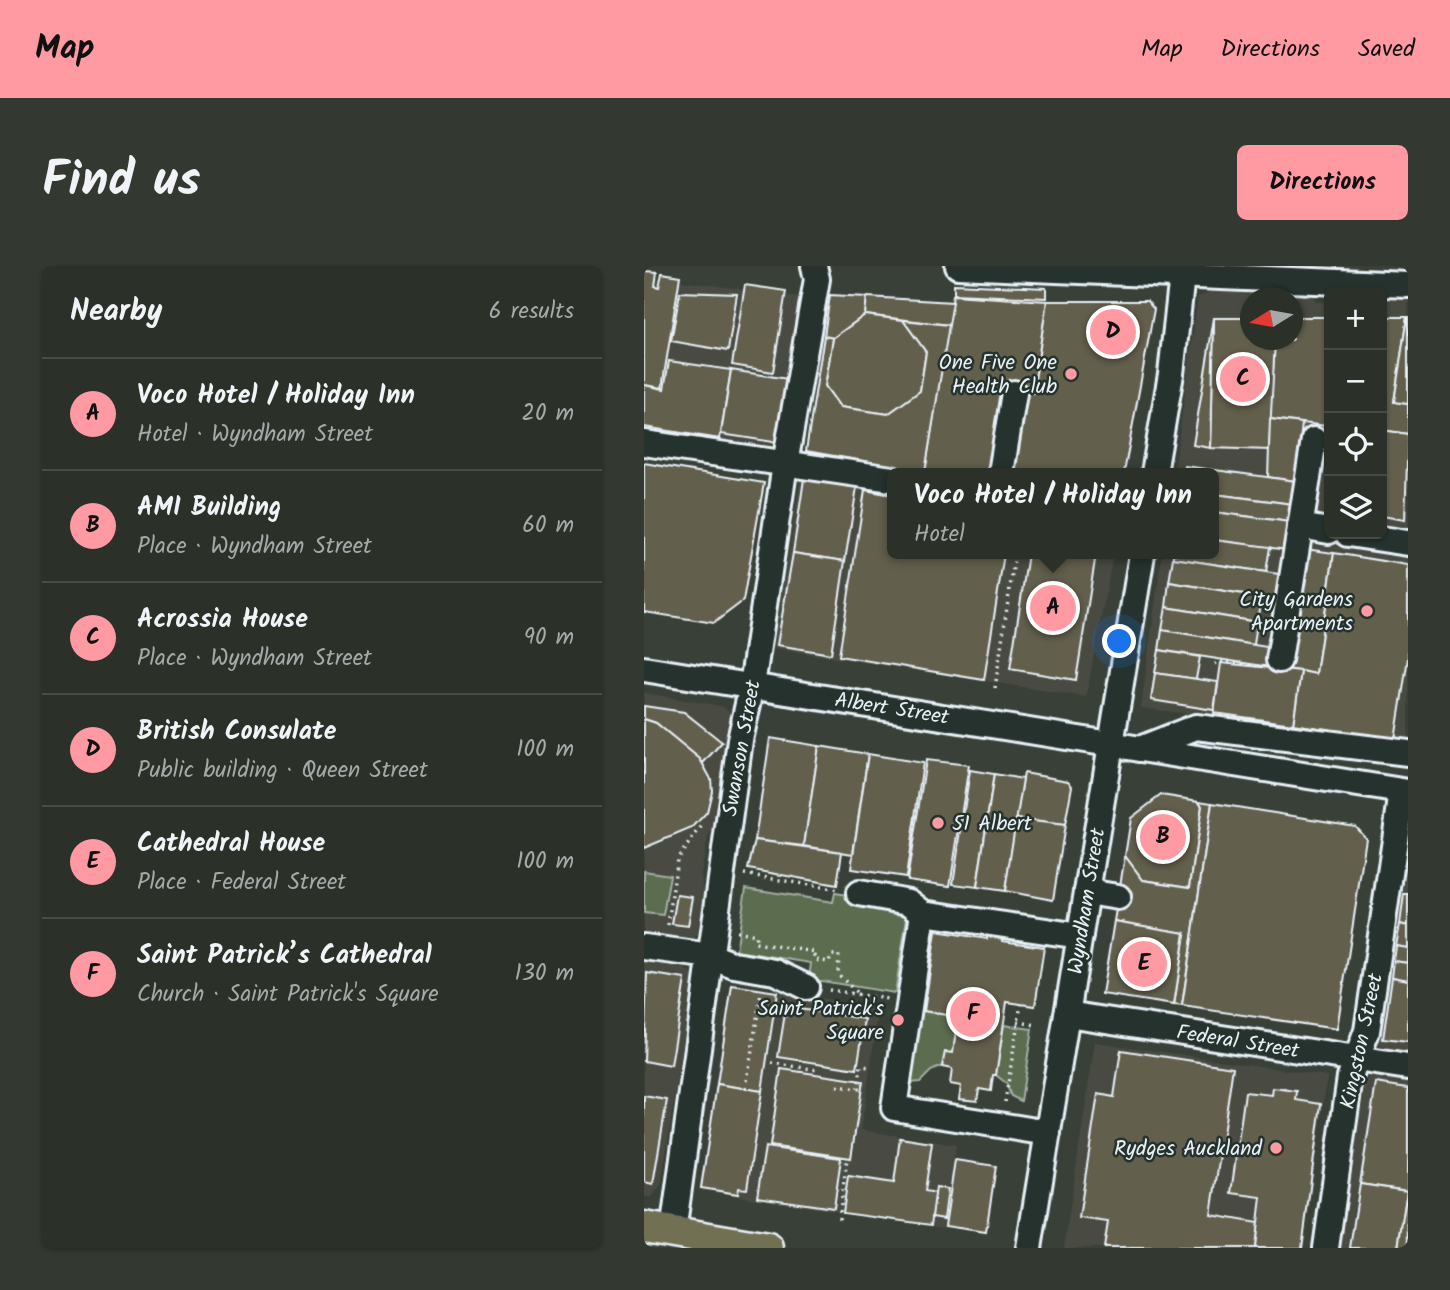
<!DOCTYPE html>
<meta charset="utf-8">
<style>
body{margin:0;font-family:Kalam,sans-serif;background:#333831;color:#f1f3f6}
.controls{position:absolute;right:21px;top:21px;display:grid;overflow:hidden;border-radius:10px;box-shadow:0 2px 5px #0004}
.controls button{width:63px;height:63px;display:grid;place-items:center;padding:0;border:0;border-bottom:2px solid #474b46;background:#2b3029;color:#f1f3f6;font:35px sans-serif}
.compass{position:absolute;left:596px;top:21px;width:63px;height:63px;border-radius:50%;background:#2b3029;box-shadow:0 2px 5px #0004;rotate:259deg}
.you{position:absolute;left:476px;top:376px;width:24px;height:24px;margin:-18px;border:5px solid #fff;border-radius:50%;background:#1a73e8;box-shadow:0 0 0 10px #1a73e833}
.badge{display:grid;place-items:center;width:46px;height:46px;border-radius:50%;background:#ff9aa2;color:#111;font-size:23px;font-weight:700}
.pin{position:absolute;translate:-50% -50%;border:4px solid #fff;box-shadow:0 2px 7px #0006}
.popup{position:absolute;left:243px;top:202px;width:332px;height:91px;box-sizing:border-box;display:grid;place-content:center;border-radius:10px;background:#2b3029;filter:drop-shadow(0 2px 5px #0005);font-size:23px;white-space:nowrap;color:#a6a9a8}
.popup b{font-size:26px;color:#f1f3f6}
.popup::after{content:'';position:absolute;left:50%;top:100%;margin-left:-14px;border:14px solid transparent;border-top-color:#2b3029}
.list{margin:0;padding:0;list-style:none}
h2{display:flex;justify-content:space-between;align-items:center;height:91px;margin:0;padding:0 28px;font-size:30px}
h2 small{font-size:23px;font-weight:400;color:#a6a9a8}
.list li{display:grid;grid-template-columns:46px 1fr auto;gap:21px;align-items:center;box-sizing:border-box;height:112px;padding:0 28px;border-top:2px solid #474b46}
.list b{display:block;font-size:26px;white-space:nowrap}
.list p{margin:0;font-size:23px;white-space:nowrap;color:#a6a9a8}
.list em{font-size:23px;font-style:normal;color:#a6a9a8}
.icon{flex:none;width:38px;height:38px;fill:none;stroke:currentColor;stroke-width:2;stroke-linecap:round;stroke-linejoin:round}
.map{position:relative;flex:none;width:764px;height:982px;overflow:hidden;border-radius:10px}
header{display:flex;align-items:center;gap:42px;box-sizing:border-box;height:98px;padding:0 35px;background:#ff9aa2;color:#111}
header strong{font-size:33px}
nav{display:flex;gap:38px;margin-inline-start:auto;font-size:24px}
.intro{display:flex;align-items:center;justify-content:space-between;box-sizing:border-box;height:168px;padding:0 42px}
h1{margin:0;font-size:49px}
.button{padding:18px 32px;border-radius:10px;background:#ff9aa2;color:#111;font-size:24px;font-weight:700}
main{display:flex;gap:42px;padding:0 42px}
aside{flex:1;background:#2b3029;border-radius:10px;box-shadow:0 2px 5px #0004}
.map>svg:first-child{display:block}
.built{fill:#494c42;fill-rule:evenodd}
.green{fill:#5b6c4f;stroke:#a2aea4;stroke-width:2}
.building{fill:#645f4d;stroke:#e8f1f8;stroke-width:2}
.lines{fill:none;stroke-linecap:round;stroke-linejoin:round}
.minor-casing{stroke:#e8f1f8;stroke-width:30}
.major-casing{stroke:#e8f1f8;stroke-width:35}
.path{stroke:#e8f1f8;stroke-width:3.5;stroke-dasharray:2 5;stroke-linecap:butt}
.minor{stroke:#26332d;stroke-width:24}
.major{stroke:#726f52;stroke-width:30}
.poi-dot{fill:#ff9aa2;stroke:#26332d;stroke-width:2.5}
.labels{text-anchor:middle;stroke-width:5;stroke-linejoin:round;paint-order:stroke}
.poi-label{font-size:21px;fill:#e8f1f8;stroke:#26332d;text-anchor:end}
.street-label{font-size:21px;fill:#e8f1f8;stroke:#26332d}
</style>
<header>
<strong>Map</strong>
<nav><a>Map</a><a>Directions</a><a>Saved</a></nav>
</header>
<div class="intro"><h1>Find us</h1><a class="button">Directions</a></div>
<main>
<aside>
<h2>Nearby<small>6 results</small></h2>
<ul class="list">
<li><span class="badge">A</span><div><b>Voco Hotel / Holiday Inn</b><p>Hotel · Wyndham Street</p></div><em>20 m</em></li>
<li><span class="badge">B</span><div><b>AMI Building</b><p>Place · Wyndham Street</p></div><em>60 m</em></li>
<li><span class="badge">C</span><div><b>Acrossia House</b><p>Place · Wyndham Street</p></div><em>90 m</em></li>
<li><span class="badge">D</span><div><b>British Consulate</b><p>Public building · Queen Street</p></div><em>100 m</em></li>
<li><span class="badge">E</span><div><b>Cathedral House</b><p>Place · Federal Street</p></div><em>100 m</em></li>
<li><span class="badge">F</span><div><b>Saint Patrick’s Cathedral</b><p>Church · Saint Patrick's Square</p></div><em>130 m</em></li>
</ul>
</aside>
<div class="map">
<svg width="764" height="982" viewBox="0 0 764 982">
<rect width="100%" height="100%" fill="#394037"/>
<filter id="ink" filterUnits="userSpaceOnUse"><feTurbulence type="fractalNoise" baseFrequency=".0143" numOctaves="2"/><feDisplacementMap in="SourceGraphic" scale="14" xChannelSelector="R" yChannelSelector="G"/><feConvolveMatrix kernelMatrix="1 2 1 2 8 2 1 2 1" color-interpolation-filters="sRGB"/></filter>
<g filter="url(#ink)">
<g class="built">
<path d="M0,10L155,31L135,181L0,162Z"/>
<path d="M575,22L671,26V36H685V252L665,250L655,274L764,289V475L497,442L518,288H570V207H530L554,31ZM606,32H648V74H606Z"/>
<path d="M738,30L764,31V263L738,260Z"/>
<path d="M157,210L248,226V288H469L442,431L129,382Z"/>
<path d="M0,427L77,440L85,445L87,453L71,559L63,573L57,609L60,624L53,669L46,676L0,668Z"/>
<path d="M764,551V786L738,781L729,776Z"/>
<path d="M0,696L40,702L48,707L49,711L17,919L8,931H0Z"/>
<path d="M87,717L235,742L217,864L312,879L300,962L55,924Z"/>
<path d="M451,776L683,810L660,982H420Z"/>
<path d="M729,809L764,814V982H697L721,816Z"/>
</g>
<g class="green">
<path d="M0,605L26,609L19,649L0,647Z"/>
<path d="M102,622L189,636L191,627L265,639L251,727L165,713L167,697L92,685Z"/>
<path d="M277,745L314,751L309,787L301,786L298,800L287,805L276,816L265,817Z"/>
<path d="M360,759L388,763L377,835L367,830L362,817L352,809Z"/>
</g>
<g class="building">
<path d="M0,5L13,6L11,20L15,21L18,7L36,10L18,122L0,119Z"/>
<path d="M310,18L402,22V32L310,28Z"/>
<path d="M101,19L142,25L129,106L88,99Z"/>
<path d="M36,26L93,28L84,85L27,75Z"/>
<path d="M186,29L223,31L221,49L189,72L180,70Z"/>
<path d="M309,29L403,35L389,127L360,123L344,207L281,206Z"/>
<path d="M223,31L309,36L305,59L221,49Z"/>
<path d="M403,35H503L510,43L480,207H368L381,126L389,127Z"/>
<path d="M221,49L259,54L282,86L276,125L244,148L196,141L181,120L189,72Z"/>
<path d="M648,51H685V141L682,160L626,153L631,74H648Z"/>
<path d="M738,51H763L750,136L764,138V168L738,164Z"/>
<path d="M763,51H764V138L750,136Z"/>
<path d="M570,52H606V74H631L625,184L567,182Z"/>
<path d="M570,52L567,182L549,179Z"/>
<path d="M259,54L305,59L281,206L162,185L180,70L189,72L181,120L196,141L244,148L276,125L282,86Z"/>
<path d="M25,95L87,104L76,173L0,161V119L20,123Z"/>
<path d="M87,104L144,113L136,177L77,168Z"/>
<path d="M685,141V190L678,189Z"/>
<path d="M626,153L658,157L652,215L624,211Z"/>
<path d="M738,164L764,168L761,254L738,250Z"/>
<path d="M0,197L120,217L99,335L70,357L0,346Z"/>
<path d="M541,200L652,215L649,238L570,228V207H540Z"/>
<path d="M160,213L213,221L201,295L149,287Z"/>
<path d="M221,224L248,229V288H360L340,414L195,390Z"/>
<path d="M570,228L649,238L646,256L570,246Z"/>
<path d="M570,246L646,256L643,284L570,274Z"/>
<path d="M570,274L626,281L622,306L529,292V288H570Z"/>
<path d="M661,283L690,287L672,408L643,403Z"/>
<path d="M149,287L201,295L187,388L133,379Z"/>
<path d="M690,287L764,299V392L751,474L649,458L657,405L672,408Z"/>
<path d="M384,288H452L432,414L366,403Z"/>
<path d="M529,292L635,308L631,333L525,316Z"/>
<path d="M525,316L618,331L614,356L522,341Z"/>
<path d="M522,341L613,356L610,379L518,364Z"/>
<path d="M518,364L629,382L626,401L515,384Z"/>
<path d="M515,384L556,391L552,413L511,407Z"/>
<path d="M577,397L657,405L649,458L570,447Z"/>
<path d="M511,407L574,416L570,444L507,434Z"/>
<path d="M0,440L40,446L78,476L59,497L12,457L0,453Z"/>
<path d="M0,453L12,457L56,493L67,513L68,525L63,546L48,562L0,582Z"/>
<path d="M126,472L175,480L160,580L111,574Z"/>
<path d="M175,480L224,488L209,588L160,580Z"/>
<path d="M224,488L279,497L262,611L207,603Z"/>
<path d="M282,494L325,499L306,620L263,614Z"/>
<path d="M326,504L350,508L333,621L309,618Z"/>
<path d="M380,507L424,515L428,520L421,559L372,553Z"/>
<path d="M350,508L379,513L361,625L333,621Z"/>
<path d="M517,529L555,535L558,540L546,621L499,614L481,590L487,552Z"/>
<path d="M555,535L568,537L538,740L530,739L541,667L470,655L481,590L499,614L546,621L558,540Z"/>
<path d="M568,537L711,560L722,572L693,763L538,740Z"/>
<path d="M372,553L421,559L409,634L361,625Z"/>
<path d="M111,574L198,586L193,619L104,603Z"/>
<path d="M760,628H764V660L756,658Z"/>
<path d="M33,629L49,631L44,660L28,658Z"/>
<path d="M470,655L541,667L530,739L458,728Z"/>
<path d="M756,658L764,660V682L752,680Z"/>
<path d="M292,665L343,673L345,666L359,668L358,675L400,681L391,740L363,736L352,809H349L347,825L335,823L333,835L315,833L317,820L306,818L308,803L298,801L301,786L309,787L314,751L280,745Z"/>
<path d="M752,680L764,682V697L750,695Z"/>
<path d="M750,695L764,697V714L748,711Z"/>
<path d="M3,707L41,713L27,800L0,795Z"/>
<path d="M748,711L764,714V776L739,773Z"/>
<path d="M88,719L133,726L118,825L73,818Z"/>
<path d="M142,741L221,753L213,803L134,791Z"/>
<path d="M477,784L589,801L567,949L614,957L611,982H460L464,956L435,952L454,828L470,831Z"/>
<path d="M137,803L219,815L207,892L126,880Z"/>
<path d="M732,817L764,822V925L716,918Z"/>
<path d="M73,818L118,825L103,923L95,922L94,928L57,922Z"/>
<path d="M629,822L653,825L652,834L677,838L658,982H611L617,931L587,927L601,826L628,829Z"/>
<path d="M0,830L23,834L9,918L0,916Z"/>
<path d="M256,872L288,877L281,925L292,927L287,959L199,947L204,910L250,917Z"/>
<path d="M121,881L197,892L190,942L113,931Z"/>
<path d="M311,894L352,900L342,966L301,960Z"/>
<path d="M716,918L763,925L754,982H706Z"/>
<path d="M292,921L304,923L300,953L288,951Z"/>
<path d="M763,925L764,982H754Z"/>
</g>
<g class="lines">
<g class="minor-casing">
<g id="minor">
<path d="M314,0L764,19"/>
<path d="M0,177L248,213"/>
<path d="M357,207L370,127"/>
<path d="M510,207L527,108L538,9"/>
<path d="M656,260L685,265"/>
<path d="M704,268L764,277"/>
<path d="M635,394L670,174"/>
<path d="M0,403L764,526"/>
<path d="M496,483L552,461L764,487"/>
<path d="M443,626L474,631"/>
<path d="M215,627L265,636L279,647L436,670"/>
<path d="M279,647L250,842L404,867"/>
<path d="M0,681L67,690L90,699L131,706L162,721"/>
<path d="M423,748L764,801"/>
<path d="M29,966L96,474L108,420L141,198L173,13L170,0"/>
<path d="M385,982L498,288"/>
<path d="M682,982L706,811L723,765L758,526"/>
</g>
</g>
<g class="major-casing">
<path id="major" d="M0,961L124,982"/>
</g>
<g class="path">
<path d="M571,398L576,395L613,400"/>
<path d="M351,422L371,288"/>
<path d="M100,608L195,624"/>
<path d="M24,659L33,593L60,557"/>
<path d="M93,665L112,669L111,677L171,686V694L185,696L187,689H195L194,708L214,728"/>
<path d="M185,724L243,733"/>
<path d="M374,756L393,759"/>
<path d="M128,797L174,804"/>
<path d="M193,820L214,823L217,800L226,801"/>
<path d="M102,822L117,727"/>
<path d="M641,824L642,819"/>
<path d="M361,836L377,738"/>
<path d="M195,953L203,892"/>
</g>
<use href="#minor" class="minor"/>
<use href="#major" class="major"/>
</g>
</g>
<g class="poi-dot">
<circle cx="427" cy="108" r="7"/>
<circle cx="723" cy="345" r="7"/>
<circle cx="294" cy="557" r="7"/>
<circle cx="254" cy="754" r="7"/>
<circle cx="632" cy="882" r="7"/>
</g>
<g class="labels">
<g class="poi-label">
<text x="413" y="103">One Five One<tspan x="413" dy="24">Health Club</tspan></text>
<text x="709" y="340">City Gardens<tspan x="709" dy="24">Apartments</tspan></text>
<text x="308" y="564" text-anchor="start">51 Albert</text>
<text x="240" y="749">Saint Patrick's<tspan x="240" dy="24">Square</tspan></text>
<text x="618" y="889">Rydges Auckland</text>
</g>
<g class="street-label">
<text transform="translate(248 442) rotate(9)" y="7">Albert Street</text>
<text transform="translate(97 482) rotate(-80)" y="7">Swanson Street</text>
<text transform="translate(442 635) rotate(-81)" y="7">Wyndham Street</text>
<text transform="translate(594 775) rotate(9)" y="7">Federal Street</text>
<text transform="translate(717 775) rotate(-78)" y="7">Kingston Street</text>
</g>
</g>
</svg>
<div class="controls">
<button>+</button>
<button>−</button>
<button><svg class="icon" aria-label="locate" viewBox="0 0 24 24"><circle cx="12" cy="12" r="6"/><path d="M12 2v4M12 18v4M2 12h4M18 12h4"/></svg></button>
<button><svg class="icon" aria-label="layers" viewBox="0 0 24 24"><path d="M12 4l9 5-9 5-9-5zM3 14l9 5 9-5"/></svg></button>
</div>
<svg class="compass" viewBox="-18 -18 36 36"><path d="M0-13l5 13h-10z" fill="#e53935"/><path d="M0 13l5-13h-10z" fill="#a6a9a8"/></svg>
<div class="you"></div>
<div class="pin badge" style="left:409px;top:342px">A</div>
<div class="popup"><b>Voco Hotel / Holiday Inn</b>Hotel</div>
<div class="pin badge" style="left:519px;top:571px">B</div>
<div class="pin badge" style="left:599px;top:113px">C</div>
<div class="pin badge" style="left:469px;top:66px">D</div>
<div class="pin badge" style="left:500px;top:698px">E</div>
<div class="pin badge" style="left:329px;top:748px">F</div>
</div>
</main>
